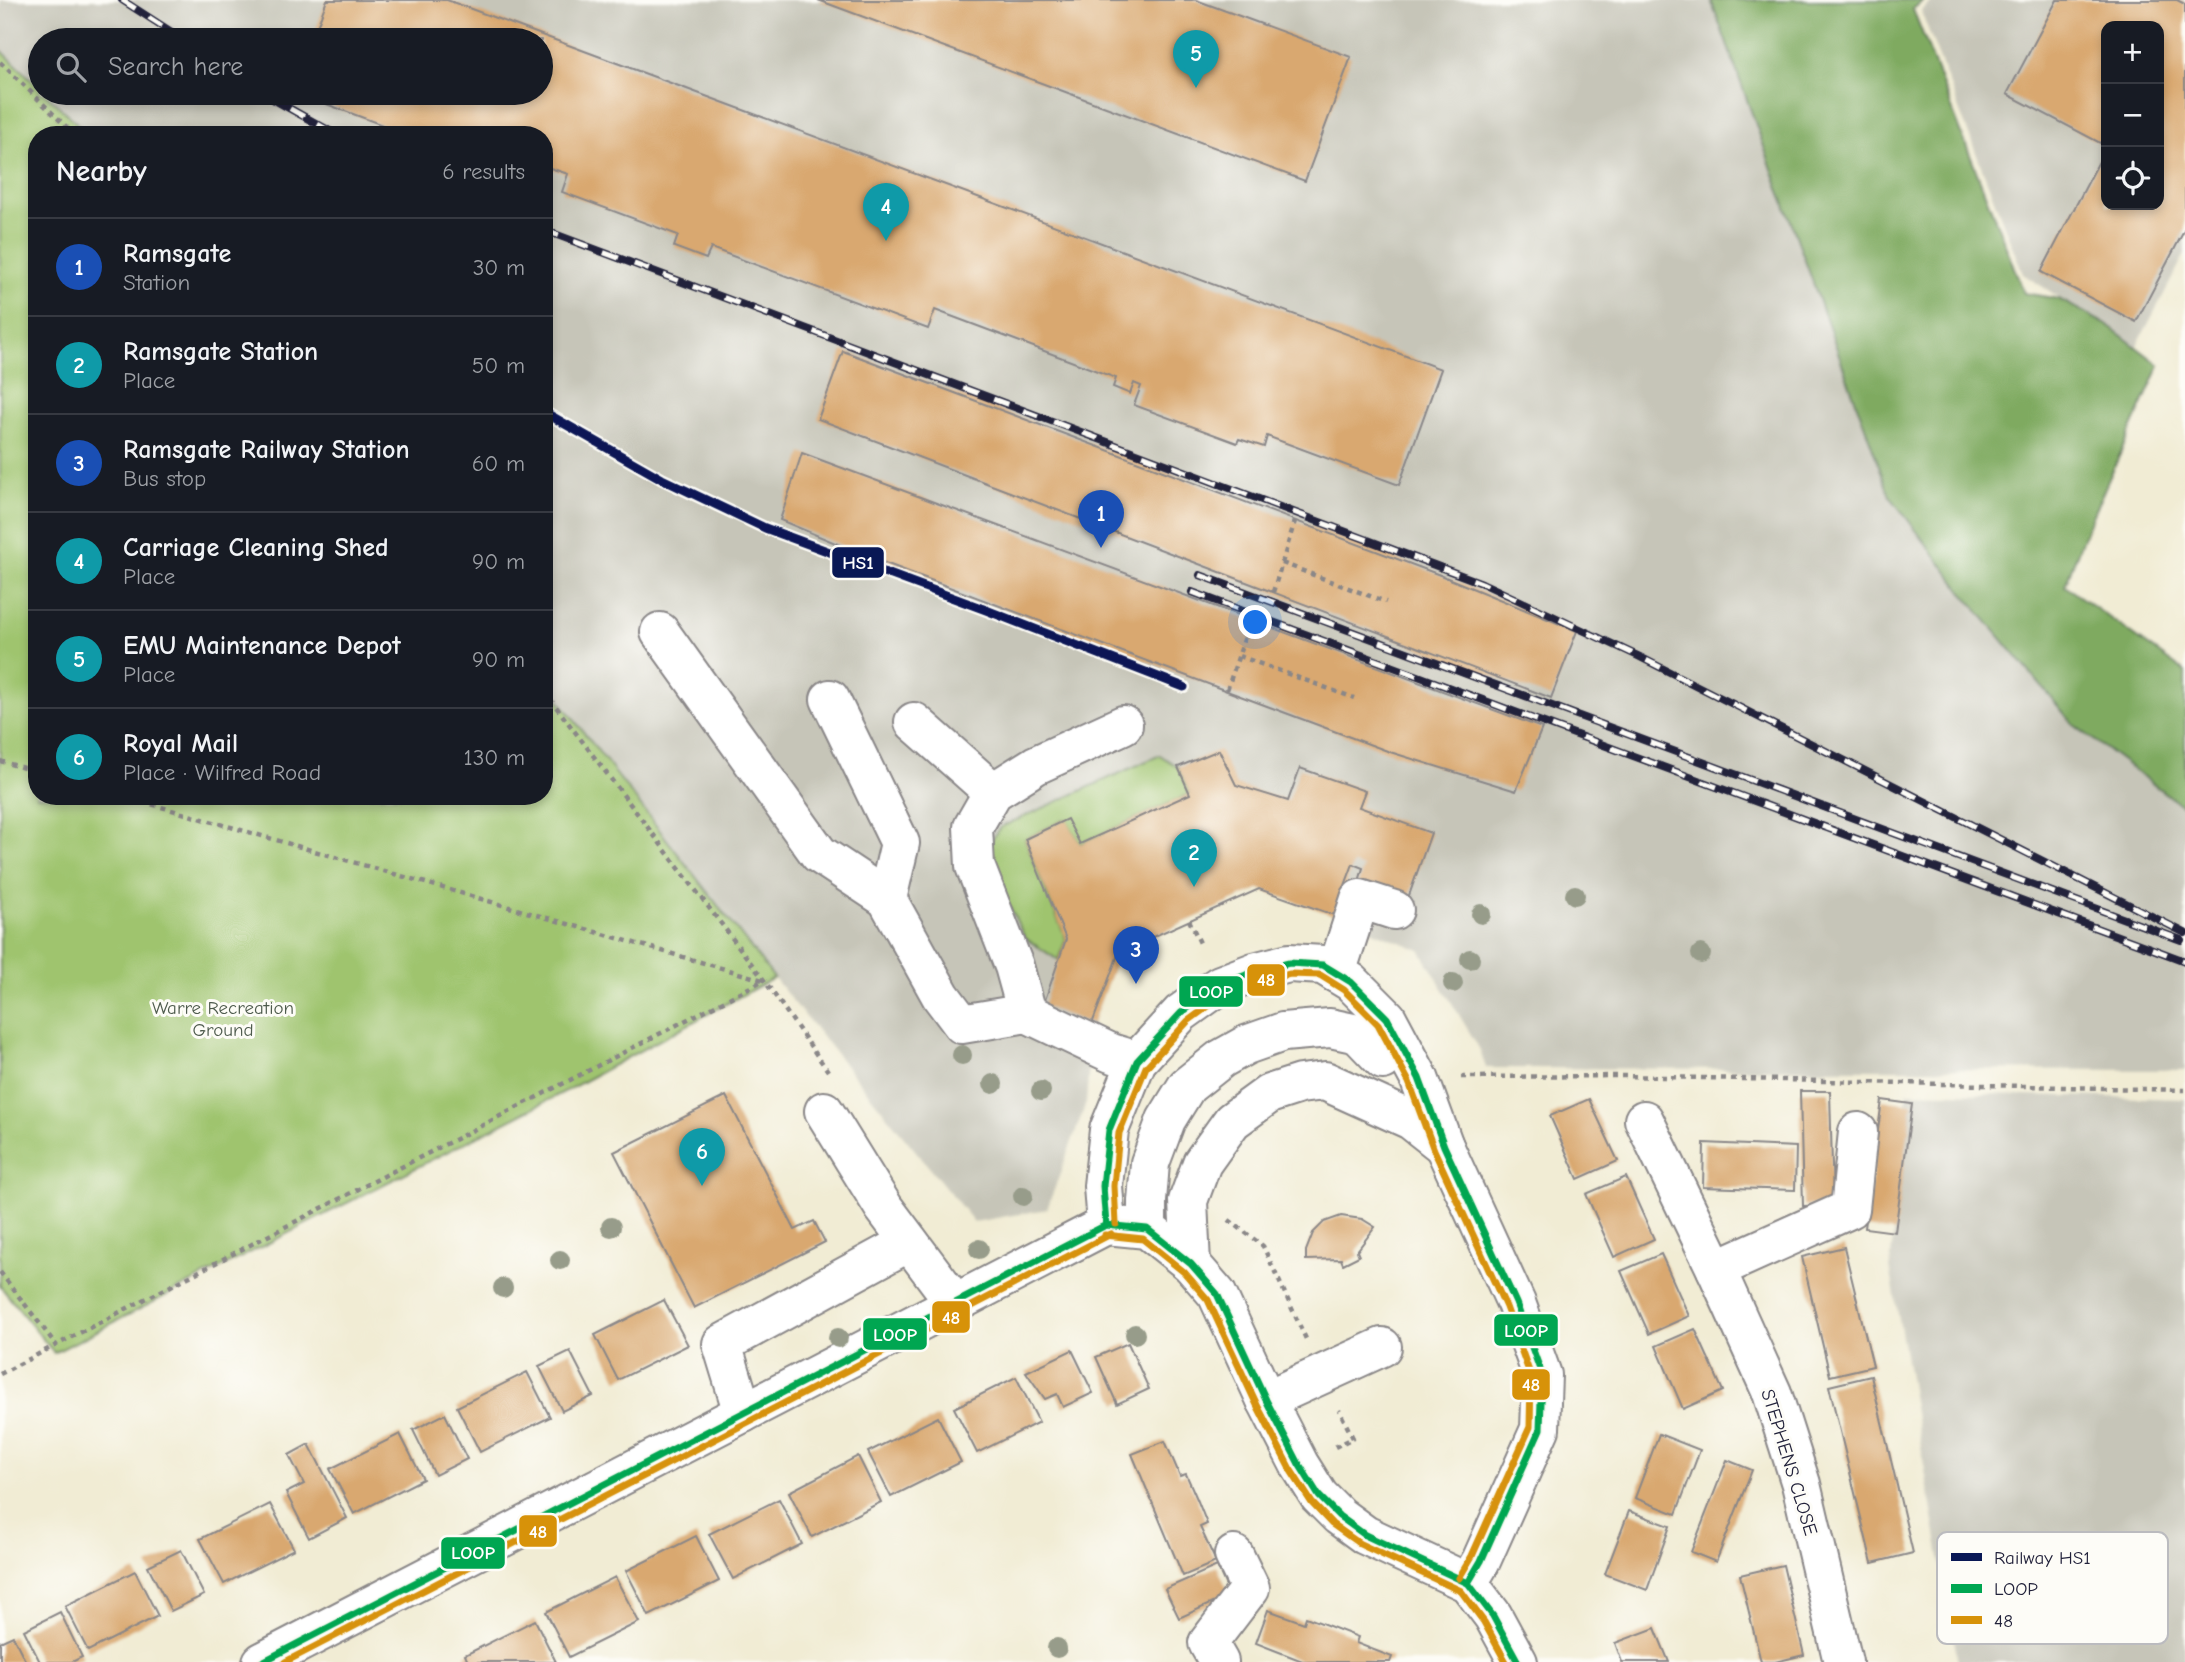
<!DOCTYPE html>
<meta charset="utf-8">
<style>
body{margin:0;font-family:"Comic Neue",sans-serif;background:#242831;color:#f1f3f6}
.controls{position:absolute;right:21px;top:21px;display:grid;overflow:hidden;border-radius:14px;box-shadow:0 4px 10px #0003}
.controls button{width:63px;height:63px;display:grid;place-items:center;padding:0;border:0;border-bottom:2px solid #363941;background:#171b24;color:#f1f3f6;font:35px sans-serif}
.you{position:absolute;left:1256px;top:623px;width:24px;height:24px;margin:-18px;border:5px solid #fff;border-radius:50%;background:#1a73e8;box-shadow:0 0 0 10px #1a73e833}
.badge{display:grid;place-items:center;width:46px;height:46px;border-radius:50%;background:#1a73e8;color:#fff;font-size:23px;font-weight:700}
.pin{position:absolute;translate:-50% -58px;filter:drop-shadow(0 2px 4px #0008)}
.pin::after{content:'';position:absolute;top:37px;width:24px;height:21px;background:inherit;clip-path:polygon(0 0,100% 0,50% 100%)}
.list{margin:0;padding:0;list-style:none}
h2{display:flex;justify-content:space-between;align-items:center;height:91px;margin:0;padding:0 28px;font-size:30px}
h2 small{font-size:23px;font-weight:400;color:#9ea1a6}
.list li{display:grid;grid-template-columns:46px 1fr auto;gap:21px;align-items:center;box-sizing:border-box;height:98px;padding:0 28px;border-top:2px solid #363941}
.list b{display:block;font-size:26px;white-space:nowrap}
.list p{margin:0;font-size:23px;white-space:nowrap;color:#9ea1a6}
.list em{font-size:23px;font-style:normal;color:#9ea1a6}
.icon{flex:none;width:38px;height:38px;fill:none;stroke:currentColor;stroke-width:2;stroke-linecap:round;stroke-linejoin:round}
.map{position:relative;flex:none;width:2185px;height:1662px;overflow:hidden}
.search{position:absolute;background:#171b24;box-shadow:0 4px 10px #0003;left:28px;top:28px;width:525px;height:77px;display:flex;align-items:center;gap:18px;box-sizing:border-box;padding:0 24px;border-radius:38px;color:#9ea1a6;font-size:26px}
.panel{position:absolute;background:#171b24;box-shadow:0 4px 10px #0003;left:28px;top:126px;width:525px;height:679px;border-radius:28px}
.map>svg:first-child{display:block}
.industrial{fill:#c6c5b8;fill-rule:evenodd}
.green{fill:#9fc46e;stroke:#607354;stroke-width:2}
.forest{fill:#7faa61;stroke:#50664e;stroke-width:2}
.building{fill:#d9a870}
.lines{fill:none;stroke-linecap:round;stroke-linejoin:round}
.minor-casing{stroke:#8a8788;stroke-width:42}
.path{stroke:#8a8788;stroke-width:4.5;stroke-dasharray:5 5;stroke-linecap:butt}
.minor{stroke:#fff;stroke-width:38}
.rail-casing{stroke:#22223b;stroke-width:8}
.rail{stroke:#fdfcf7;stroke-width:5;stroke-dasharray:16;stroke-linecap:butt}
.bus-1-casing{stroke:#fdfcf7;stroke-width:12}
.bus-2-casing{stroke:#fdfcf7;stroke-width:12}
.bus-1{stroke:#00a651;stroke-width:7}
.bus-2{stroke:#d79209;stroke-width:7}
.rail-1-casing{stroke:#fdfcf7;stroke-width:14}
.rail-1{stroke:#091855;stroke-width:9}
.tree{fill:#979c8a}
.labels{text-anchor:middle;stroke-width:6;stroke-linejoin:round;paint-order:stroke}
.park-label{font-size:19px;fill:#4e5b4d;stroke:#fdfcf7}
.street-label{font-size:19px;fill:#22223b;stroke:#fdfcf7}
.key{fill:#fdfcf7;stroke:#bbbbbf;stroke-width:2}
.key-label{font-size:19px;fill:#22223b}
.line-badge{stroke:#fdfcf7;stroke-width:2.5}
.badge-label{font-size:19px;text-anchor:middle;font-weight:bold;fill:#fff}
</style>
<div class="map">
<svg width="2185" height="1662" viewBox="0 0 2185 1662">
<rect width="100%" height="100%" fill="#fdfcf7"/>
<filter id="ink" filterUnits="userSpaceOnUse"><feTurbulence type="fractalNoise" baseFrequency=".0143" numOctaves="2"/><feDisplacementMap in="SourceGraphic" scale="14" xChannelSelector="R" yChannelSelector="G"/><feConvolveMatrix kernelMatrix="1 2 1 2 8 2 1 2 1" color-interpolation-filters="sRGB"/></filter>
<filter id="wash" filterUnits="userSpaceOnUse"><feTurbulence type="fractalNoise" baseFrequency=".00686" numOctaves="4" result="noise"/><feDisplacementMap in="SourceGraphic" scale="28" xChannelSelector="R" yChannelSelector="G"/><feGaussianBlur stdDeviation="1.57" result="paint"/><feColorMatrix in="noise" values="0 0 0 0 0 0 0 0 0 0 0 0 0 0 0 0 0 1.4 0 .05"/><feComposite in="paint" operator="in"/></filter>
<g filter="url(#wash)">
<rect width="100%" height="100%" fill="#f1ecd4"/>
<g class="industrial">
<path d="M0,0H1711L1890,496L2074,725L2185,808V1070L1486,1068L1479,1048L1420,950L1334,915L1259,889L1119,952L1092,1024L1086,1103L1047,1209L974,1222L774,978L544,681V135H89L45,93H541V40H40V88L0,49Z"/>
<path d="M1933,0H2185V254L2136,347L2023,274L1921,11ZM2106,26H2159V205H2106Z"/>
<path d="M1907,1092L2185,1099V1662H1958L1890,1267Z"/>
</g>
<g class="green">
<path d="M0,49L40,88V93H45L89,135H37V796H544V681L774,978L564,1092L54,1353L0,1286Z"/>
<path d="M1160,755L1178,767L1190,794L1080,844L1066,819L1025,839L1066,939L1058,960L1025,938L987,861V846L1001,827Z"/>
</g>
<path class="forest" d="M1711,0H1924L1913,9L2024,293L2059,299L2109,326L2160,365L2086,530L2065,586L2185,672V808L2074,725L1968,599L1890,496Z"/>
<g id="blocks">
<g class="building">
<path d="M327,0H447L1441,369L1399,485L1267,436L1264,447L1239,439L1237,443L1134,405L1141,386L1134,383L1130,394L1113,387L1116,378L935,310L928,329L711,248L706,259L674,247L678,235L562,192L568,174L544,166V135H409L297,93H541V40H312Z"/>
<path d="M818,0H1196L1351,57L1305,181Z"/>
<path d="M2057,0H2177L2185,4V229L2136,322L2041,272L2106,148V205H2159V26H2106V146L2007,94Z"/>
<path d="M843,351L1440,575L1577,631L1551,698L818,419Z"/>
<path d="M802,453L1542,728L1516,791L1390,752L869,557L780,520Z"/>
<path d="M1219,750L1236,785L1288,801L1300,768L1365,791L1359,807L1431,833L1406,904L1358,885L1363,868L1353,864L1334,915L1259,889L1119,952L1092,1024L1043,1006L1066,939L1025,839L1067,819L1080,844L1190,794L1178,767Z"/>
<path d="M1800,1091H1830L1833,1205L1803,1206Z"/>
<path d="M726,1096L795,1230L814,1221L825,1242L694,1308L614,1152Z"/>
<path d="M1589,1099L1618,1161L1578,1179L1550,1116Z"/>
<path d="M1882,1100L1912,1104L1895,1232L1865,1228Z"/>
<path d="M1704,1143L1796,1147L1795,1190L1703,1187Z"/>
<path d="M1626,1177L1654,1239L1614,1257L1586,1194Z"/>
<path d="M1341,1216L1362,1219L1375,1227L1357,1251L1359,1256L1343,1264L1341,1259L1306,1260V1251L1313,1233L1324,1222Z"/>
<path d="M1844,1247L1873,1366L1830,1376L1802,1257Z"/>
<path d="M1661,1254L1689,1316L1649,1334L1621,1271Z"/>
<path d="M664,1300L688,1345L618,1380L595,1335Z"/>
<path d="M1695,1329L1723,1391L1683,1409L1656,1346Z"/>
<path d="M1128,1343L1149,1389L1117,1404L1096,1357Z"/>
<path d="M1072,1350L1093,1393L1063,1407L1057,1394L1045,1399L1026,1372Z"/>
<path d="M570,1351L593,1396L562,1411L539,1366Z"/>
<path d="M527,1372L550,1417L480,1452L457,1407Z"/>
<path d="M1871,1376L1913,1553L1872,1563L1829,1386Z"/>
<path d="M1016,1377L1039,1422L977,1453L954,1408Z"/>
<path d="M445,1414L467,1459L435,1475L413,1430Z"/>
<path d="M938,1417L961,1462L891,1497L868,1452Z"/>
<path d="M400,1434L423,1479L354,1514L330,1469Z"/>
<path d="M1659,1434L1700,1450L1676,1514L1635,1498Z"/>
<path d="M1165,1441L1180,1476L1186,1474L1197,1499L1207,1524L1200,1527L1216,1562L1183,1576L1132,1454Z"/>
<path d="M309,1444L347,1518L309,1538L286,1493L304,1484L289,1455Z"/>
<path d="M858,1456L881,1502L812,1537L789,1492Z"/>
<path d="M1727,1460L1752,1470L1716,1562L1691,1552Z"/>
<path d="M779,1499L802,1544L733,1579L709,1534Z"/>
<path d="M270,1504L294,1549L224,1584L200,1539Z"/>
<path d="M1629,1511L1670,1526L1647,1590L1605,1574Z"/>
<path d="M696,1536L719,1581L649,1616L626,1571Z"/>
<path d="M181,1550L204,1595L171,1611L148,1566Z"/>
<path d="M1783,1565L1804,1655L1775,1662H1761L1740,1575Z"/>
<path d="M1217,1566L1230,1595L1179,1618L1165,1589Z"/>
<path d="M135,1571L158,1616L88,1651L65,1606Z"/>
<path d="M615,1577L639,1622L569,1657L546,1612Z"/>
<path d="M1268,1610L1304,1623L1306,1617L1358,1637L1356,1643L1392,1657L1390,1662H1305L1256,1643Z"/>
<path d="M60,1612L82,1657L72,1662H40L24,1630Z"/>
<path d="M535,1620L556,1662H468L465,1655Z"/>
<path d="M1655,1628L1669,1662H1622L1615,1643Z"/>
<path d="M13,1636L26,1662H0V1642Z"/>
</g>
</g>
</g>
<g filter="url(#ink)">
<use href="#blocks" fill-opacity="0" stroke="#8a8788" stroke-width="2"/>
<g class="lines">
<g class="minor-casing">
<g id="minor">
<path d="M660,632L819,854L887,899L941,996L962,1024L1027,1013"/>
<path d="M830,699L900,843L887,899"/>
<path d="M914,722L993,792"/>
<path d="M1123,725L1036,765L993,792L973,827L975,866L1014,966L1027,1013L1111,1053L1137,1061"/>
<path d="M1336,973L1360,899L1394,910"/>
<path d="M824,1111L884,1208L955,1303"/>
<path d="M1644,1120L1716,1269L1772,1393L1801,1484L1843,1662"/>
<path d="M1106,1225L1103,1186L1109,1130L1137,1061L1181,1013L1220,985L1254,972L1289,963L1323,965L1351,982L1387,1018L1419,1078L1444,1146L1516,1303L1542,1375L1540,1429L1481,1561L1468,1583"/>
<path d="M1106,1225L1147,1229L1191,1264L1217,1294L1266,1400L1299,1464L1319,1496L1339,1516L1365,1535L1468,1583L1493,1616L1518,1662"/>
<path d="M1147,1229V1201L1150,1163L1166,1120L1187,1086L1221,1059L1246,1045L1283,1032L1330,1028L1358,1034L1383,1060"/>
<path d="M1191,1264L1188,1201L1202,1163L1232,1121L1269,1094L1300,1084L1325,1081L1411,1120L1444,1146"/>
<path d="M1716,1269L1850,1209L1858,1132"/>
<path d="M1266,1400L1382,1347"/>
<path d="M743,1413L722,1344L909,1242"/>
<path d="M262,1662L1106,1225"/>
<path d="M1219,1662L1208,1643L1250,1588L1234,1555"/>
</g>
</g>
<g class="path">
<path d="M0,62L75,135"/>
<path d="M1282,563L1386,602"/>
<path d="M1273,592L1295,521"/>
<path d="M1239,656L1354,698"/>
<path d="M1227,690L1251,619"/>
<path d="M544,691L764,980L828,1071"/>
<path d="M0,761L37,772"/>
<path d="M123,796L763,980"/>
<path d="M1189,920L1201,945"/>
<path d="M1461,1077L1623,1076L2185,1090"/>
<path d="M1229,1220L1263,1246L1306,1339"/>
<path d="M0,1272L57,1346"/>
<path d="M0,1374L764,980"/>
<path d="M1335,1447L1353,1438L1339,1410"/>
</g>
<use href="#minor" class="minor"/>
<g class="rail-casing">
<g id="rail">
<path d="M122,0L184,40"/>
<path d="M262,93L337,135"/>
<path d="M544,230L1482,583L1638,656L2185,933"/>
<path d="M1200,575L2181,940"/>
<path d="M1192,592L2185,961"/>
</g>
</g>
<use href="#rail" class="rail"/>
<g class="bus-1-casing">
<g id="bus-1">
<path d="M1106,1225L1103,1186L1109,1130L1137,1061L1181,1013L1220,985L1254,972L1289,963L1323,965L1351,982L1387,1018L1419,1078L1444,1146L1516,1303L1542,1375L1540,1429L1481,1561L1468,1583"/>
<path d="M1106,1225L1147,1229L1191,1264L1217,1294L1266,1400L1299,1464L1319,1496L1339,1516L1365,1535L1468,1583L1493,1616L1518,1662"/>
<path d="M262,1662L1106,1225"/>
</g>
</g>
<g class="bus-2-casing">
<g id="bus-2">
<path d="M1116,1224L1114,1186L1119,1133L1146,1067L1188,1021L1225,994L1257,982L1290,974L1320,975L1344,990L1378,1024L1409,1082L1434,1150L1506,1307L1531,1377L1530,1427L1472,1556L1459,1578"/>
<path d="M1105,1235L1143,1239L1184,1272L1208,1300L1257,1405L1290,1469L1312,1503L1332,1524L1360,1544L1461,1591L1484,1622L1506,1662"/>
<path d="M285,1662L1111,1234"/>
</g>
</g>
<use href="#bus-1" class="bus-1"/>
<use href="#bus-2" class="bus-2"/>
<g class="rail-1-casing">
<path id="rail-1" d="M544,412L662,479L765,528L986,610L1184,687"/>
</g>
<use href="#rail-1" class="rail-1"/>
</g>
<g class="tree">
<circle cx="1575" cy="895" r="10"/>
<circle cx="1481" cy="914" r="10"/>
<circle cx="1701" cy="954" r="10"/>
<circle cx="1470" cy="959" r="10"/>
<circle cx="1453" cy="983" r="10"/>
<circle cx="962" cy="1055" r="10"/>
<circle cx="993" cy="1084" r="10"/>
<circle cx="1041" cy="1091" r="10"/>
<circle cx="1023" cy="1196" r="10"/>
<circle cx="611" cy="1227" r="10"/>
<circle cx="979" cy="1249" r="10"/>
<circle cx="560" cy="1260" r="10"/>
<circle cx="503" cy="1288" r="10"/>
<circle cx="1135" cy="1334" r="10"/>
<circle cx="838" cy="1338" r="10"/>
<circle cx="1057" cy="1648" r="10"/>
</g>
</g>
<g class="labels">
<g class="park-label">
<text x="223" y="1014">Warre Recreation<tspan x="223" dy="22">Ground</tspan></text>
</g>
<g class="street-label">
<text transform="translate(1790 1462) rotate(73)" y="7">STEPHENS CLOSE</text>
</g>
</g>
<rect x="1937" y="1532" width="231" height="112" rx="10" class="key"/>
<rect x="1951" y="1553" width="31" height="8" fill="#091855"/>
<rect x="1951" y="1584" width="31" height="9" fill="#00a651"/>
<rect x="1951" y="1616" width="31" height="8" fill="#d79209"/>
<g class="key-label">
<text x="1994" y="1564">Railway HS1</text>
<text x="1994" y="1595">LOOP</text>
<text x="1994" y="1627">48</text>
</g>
<g class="line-badge">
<rect x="831" y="546" width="54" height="33" rx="7" fill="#091855"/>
<rect x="1246" y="963" width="40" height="34" rx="7" fill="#d79209"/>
<rect x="1178" y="975" width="66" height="33" rx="7" fill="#00a651"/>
<rect x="931" y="1300" width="40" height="34" rx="7" fill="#d79209"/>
<rect x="1493" y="1313" width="66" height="34" rx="7" fill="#00a651"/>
<rect x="862" y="1317" width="66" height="34" rx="7" fill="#00a651"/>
<rect x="1511" y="1368" width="40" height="33" rx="7" fill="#d79209"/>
<rect x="518" y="1514" width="40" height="34" rx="7" fill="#d79209"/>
<rect x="440" y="1536" width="66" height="34" rx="7" fill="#00a651"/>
</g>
<g class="badge-label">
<text x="858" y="569">HS1</text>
<text x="1266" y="986">48</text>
<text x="1211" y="998">LOOP</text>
<text x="951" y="1324">48</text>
<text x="1526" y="1337">LOOP</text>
<text x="895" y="1341">LOOP</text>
<text x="1531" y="1391">48</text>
<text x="538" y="1538">48</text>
<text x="473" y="1559">LOOP</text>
</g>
</svg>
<div class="controls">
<button>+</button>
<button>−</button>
<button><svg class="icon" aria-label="locate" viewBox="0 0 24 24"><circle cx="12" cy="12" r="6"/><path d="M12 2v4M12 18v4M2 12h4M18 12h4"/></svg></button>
</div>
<div class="you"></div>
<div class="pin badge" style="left:1101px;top:548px;background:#1a4fb4">1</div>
<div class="pin badge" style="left:1194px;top:887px;background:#0f9aa8">2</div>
<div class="pin badge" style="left:1136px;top:984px;background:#1a4fb4">3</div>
<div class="pin badge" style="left:886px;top:241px;background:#0f9aa8">4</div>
<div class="pin badge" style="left:1196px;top:88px;background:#0f9aa8">5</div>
<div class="pin badge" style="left:702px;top:1186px;background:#0f9aa8">6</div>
<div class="search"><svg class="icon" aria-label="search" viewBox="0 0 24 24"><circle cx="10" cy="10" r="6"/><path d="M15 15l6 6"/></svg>Search here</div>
<section class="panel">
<h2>Nearby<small>6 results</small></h2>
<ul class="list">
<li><span class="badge" style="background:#1a4fb4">1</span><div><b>Ramsgate</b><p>Station</p></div><em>30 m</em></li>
<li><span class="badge" style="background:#0f9aa8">2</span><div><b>Ramsgate Station</b><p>Place</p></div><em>50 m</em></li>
<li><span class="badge" style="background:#1a4fb4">3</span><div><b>Ramsgate Railway Station</b><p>Bus stop</p></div><em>60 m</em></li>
<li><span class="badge" style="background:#0f9aa8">4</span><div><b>Carriage Cleaning Shed</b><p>Place</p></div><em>90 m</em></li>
<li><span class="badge" style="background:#0f9aa8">5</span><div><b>EMU Maintenance Depot</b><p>Place</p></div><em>90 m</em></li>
<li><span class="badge" style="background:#0f9aa8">6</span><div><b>Royal Mail</b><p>Place · Wilfred Road</p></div><em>130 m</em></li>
</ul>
</section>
</div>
